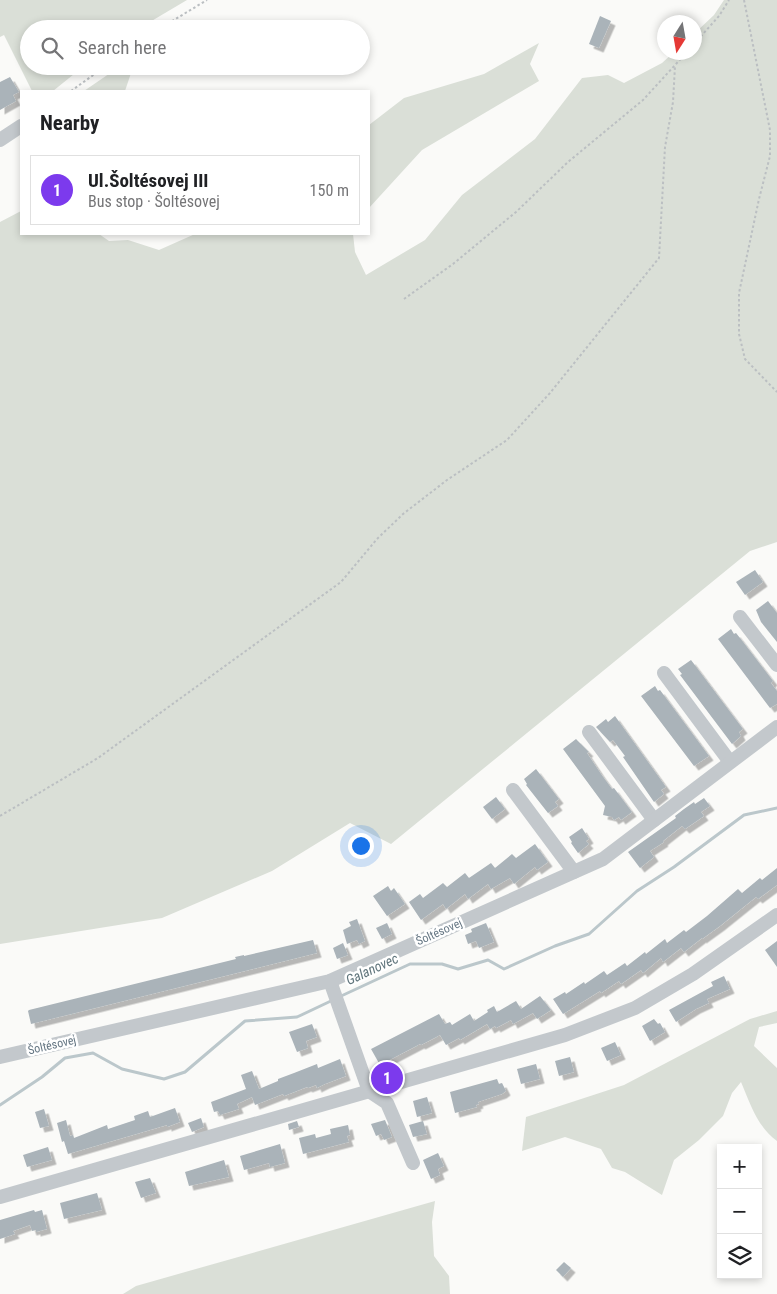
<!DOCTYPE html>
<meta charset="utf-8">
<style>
body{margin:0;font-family:"Roboto Condensed",sans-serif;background:#f6f6f6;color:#202124}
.controls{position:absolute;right:15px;bottom:15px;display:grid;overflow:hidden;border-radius:0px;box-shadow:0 2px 8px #0003}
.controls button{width:45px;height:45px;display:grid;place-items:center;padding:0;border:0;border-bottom:1px solid #e0e0e0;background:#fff;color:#202124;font:25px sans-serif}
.compass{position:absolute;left:657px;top:15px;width:45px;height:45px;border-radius:50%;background:#fff;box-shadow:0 2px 8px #0003;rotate:191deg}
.you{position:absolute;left:360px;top:845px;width:18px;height:18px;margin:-12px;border:4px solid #fff;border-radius:50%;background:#1a73e8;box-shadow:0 0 0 8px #1a73e833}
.badge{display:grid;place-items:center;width:32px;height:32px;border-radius:50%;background:#7c3aed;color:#fff;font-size:16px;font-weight:700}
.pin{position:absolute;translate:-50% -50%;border:2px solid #fff;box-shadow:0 1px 5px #0006}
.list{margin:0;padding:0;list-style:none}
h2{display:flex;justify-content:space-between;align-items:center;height:65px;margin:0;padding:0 20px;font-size:21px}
h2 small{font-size:16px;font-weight:400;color:#757577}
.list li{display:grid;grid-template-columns:32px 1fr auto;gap:15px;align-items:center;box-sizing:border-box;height:70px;margin:0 10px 10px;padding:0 10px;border:1px solid #e0e0e0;border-radius:0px}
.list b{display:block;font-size:19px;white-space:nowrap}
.list p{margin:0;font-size:16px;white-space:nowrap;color:#757577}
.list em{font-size:16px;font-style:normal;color:#757577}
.icon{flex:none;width:28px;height:28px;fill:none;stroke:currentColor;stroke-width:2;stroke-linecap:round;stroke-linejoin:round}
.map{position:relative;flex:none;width:777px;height:1294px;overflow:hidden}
.search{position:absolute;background:#fff;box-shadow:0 2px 8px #0003;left:20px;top:20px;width:350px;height:55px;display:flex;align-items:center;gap:12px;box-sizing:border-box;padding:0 18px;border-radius:28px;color:#757577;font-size:19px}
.panel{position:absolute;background:#fff;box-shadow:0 2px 8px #0003;left:20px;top:90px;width:350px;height:145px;border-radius:0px}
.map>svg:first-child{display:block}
.green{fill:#dadfd7}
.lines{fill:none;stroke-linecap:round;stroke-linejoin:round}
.stream{stroke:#bbc7cb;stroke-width:3}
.building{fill:#aab3b9;filter:url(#shadow)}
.path{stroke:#bbbfc2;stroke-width:2;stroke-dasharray:2.5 2.5;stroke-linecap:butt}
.minor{stroke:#c3c8cc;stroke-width:14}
.labels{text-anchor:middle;stroke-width:5;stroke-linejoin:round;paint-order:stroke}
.street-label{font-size:12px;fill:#657683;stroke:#fff}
.water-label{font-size:14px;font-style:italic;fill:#60757c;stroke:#fff}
</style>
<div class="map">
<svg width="777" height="1294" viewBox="0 0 777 1294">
<defs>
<filter id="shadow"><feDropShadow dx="4.5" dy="4.5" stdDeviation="0" flood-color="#0004"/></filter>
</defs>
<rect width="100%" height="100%" fill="#fafaf8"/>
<g class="green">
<path d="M0,0H187L138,29H29V66H84L53,91H32L4,35L0,37Z"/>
<path d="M724,0H777V542L750,551L391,844L350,823L272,871L162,918L0,944V222L21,211V234H99L109,241L128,240L159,250L195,234H353L355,252L366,275L425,240L462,195L535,139L582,78L608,75L624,83L662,63L673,53L694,52L695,33L714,15Z"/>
<path d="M539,43L530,64L539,81L422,150L369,208V125L404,98L484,74Z"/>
<path d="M119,67H133L125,91H84Z"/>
<path d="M777,1011V1023L759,1027L754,1046L777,1068V1141C756,1125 751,1105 741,1082L732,1093L723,1116L699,1140L674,1160L662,1195L625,1172L612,1168L601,1149L565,1137L522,1151L526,1117L624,1085L750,1019Z"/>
<path d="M435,1201L432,1222L434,1256L449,1276L450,1294H123L136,1286Z"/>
</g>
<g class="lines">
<g class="stream">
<path d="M339,997L410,964H442L458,969L488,960L504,969L555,946L589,934L637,891L674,867L744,815L777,808"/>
<path d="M0,1105L42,1077L65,1058L93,1053L122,1069L164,1079L185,1072L245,1021L297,1017L333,1000"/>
</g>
</g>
<g class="building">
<path d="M600,16L611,21L599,48L589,44Z"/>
<path d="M10,77L19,92L13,95L16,101L0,110V82Z"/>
<path d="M755,570L763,582L745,595L736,582Z"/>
<path d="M768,601L777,613V642L761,622L756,610Z"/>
<path d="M731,629L734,634L736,633L740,638L773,681L771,683L777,691V704L770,708L718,639Z"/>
<path d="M691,660L743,729L739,732L741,736L732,744L680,675L682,674L678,669Z"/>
<path d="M655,686L658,691L660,690L709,756L694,766L641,696Z"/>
<path d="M615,716L666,787L661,790L664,794L654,802L623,757L625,756L613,740L610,742L596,727L606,719L608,722Z"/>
<path d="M576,739L589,752L587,753L601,774L612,789L614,788L632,812L621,820L619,817L614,820L612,817L603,815L605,806L563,749Z"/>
<path d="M536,769L559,799L555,802L558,806L548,813L526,785L527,784L524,779Z"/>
<path d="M496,797L505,809L492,819L483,807Z"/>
<path d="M704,798L710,806L701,812L704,816L685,829L682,826L663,841L664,842L650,851L654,857L640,868L628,852L676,818L675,816L684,809L694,802L695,804Z"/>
<path d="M582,828L589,839L586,841L589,844L578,853L571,843L572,842L569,837Z"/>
<path d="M535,844L548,862L537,870L535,867L514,884L510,878L491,889L488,884L468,899L465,894L446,909L443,904L421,920L409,902L420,894L423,898L443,883L447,887L465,873L469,878L491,863L495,868L512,854L516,858Z"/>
<path d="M777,868V885L758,899L756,897L720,926L702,939V938L684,952L681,948L663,962L661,958L643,973L641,970L621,984L619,981L601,993L600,991L563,1014L553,999L565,992L566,994L584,982L585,984L604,971L607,975L625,963L627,966L645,952L646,954L665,939L667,943L684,930L686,932L707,916L738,889L742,893L760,878L762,880Z"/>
<path d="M388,886L391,891L394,888L405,904L387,916L373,896Z"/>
<path d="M357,919L365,941L359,944L357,940L347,944L343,930L351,926L349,922Z"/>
<path d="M387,923L392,934L382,939L376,928Z"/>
<path d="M486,923L494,942L479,948L476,941L468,944L465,935L472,932L471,929Z"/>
<path d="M313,940L317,953L31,1024L28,1011L29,1010L236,959L235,957L244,955V956Z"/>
<path d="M777,941V967L765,950Z"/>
<path d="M343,943L348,955L337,959L333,948Z"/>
<path d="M724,976L730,989L707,999L709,1003L696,1009L676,1022L669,1010L713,986L711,982Z"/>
<path d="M540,996L551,1010L537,1019L533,1013L513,1024L511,1020L496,1028L495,1026L490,1029L487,1024L460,1040L459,1038L446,1045L440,1035L421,1045L420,1044L380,1065L371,1049L439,1014L445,1024L450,1022L452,1025L470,1014L474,1021L488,1012L487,1010L494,1006L497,1012L516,1001L521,1009Z"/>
<path d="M654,1019L658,1024L660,1023L665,1032L650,1041L642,1026Z"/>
<path d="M312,1024L317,1037L306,1041L308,1048L297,1052L289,1032Z"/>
<path d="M615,1042L621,1055L607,1061L601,1048Z"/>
<path d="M570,1057L574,1072L559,1076L555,1061Z"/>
<path d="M340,1059L346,1076L325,1084L317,1088L316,1085L308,1088L307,1087L284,1096L283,1094L255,1105L252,1097L237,1104L239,1109L220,1115L218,1111L214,1112L211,1102L246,1089L241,1075L252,1071L259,1089L278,1081V1079L294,1073L317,1064L318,1068Z"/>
<path d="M536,1064L540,1079L521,1084L517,1069Z"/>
<path d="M497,1079L499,1084L502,1083L506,1091L502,1094L478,1102L479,1104L476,1105L477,1107L455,1113L450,1092Z"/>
<path d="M427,1097L432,1113L417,1117L413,1101Z"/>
<path d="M175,1108L180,1122L167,1127V1125L68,1154L64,1141L62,1142L57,1123L66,1120L70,1136L73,1135L74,1138L107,1125L108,1129L135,1120L134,1116L148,1111L150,1117Z"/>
<path d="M44,1109L49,1126L40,1128L35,1112Z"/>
<path d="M201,1118L204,1127L192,1132L188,1123Z"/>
<path d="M385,1120L392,1137L384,1140L381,1134L376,1136L371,1124Z"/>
<path d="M297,1121L299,1127L289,1130L288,1124Z"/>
<path d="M423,1121L427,1134L413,1137L409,1125Z"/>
<path d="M348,1125L350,1135L347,1136L349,1142L303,1154L299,1138L315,1134L316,1138L331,1134L330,1129Z"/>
<path d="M280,1144L285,1163L270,1167L269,1163L244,1170L240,1156Z"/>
<path d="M48,1147L52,1160L27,1167L23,1155Z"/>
<path d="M438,1153L444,1166L438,1169L440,1175L431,1179L423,1160Z"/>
<path d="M224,1160L229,1177L189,1186L185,1172Z"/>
<path d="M150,1178L156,1193L141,1198L135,1182Z"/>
<path d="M97,1193L102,1210L64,1219L60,1203Z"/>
<path d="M34,1210L35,1212L42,1210L47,1229L36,1232V1230L32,1231L30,1225L13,1231L15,1234L0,1239V1220Z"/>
<path d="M564,1262L571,1268L563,1277L556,1270Z"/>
</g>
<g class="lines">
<g class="path">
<path d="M744,0L770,130V156L759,199L739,293V334L745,359L777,392"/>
<path d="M159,29L207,0"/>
<path d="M694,44L719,16L729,0"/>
<path d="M71,91L106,66"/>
<path d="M404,299L453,264L516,212L568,162L643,100L687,52"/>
<path d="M0,816L98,758L341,582L377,539L403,514L447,480L507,440L550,393L659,258L665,147L673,102L675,66"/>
</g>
<g class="minor">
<path d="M0,140L21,126"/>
<path d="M740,617L777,665"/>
<path d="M664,673L730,762"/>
<path d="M589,732L654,820"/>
<path d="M513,790L574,872"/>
<path d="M330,981L369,1091L387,1103L413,1163"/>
<path d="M0,1057L330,981L603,859L777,727"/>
<path d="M0,1197L565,1035L635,1008L693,974L777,915"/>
</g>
</g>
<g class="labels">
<g class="street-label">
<text transform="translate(439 932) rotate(-24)" y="4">Šoltésovej</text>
<text transform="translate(52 1045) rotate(-13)" y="4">Šoltésovej</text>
</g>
<g class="water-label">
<text transform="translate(372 969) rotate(-25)" y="5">Galanovec</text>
</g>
</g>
</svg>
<div class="controls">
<button>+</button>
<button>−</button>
<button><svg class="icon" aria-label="layers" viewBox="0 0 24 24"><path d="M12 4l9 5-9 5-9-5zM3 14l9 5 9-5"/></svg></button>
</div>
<svg class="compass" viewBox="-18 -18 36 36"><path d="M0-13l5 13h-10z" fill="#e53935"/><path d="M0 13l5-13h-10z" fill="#757577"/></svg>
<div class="you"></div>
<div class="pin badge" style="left:387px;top:1078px">1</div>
<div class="search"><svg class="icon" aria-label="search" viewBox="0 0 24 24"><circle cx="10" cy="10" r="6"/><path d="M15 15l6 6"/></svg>Search here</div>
<section class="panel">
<h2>Nearby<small></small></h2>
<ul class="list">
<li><span class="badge">1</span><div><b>Ul.Šoltésovej III</b><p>Bus stop · Šoltésovej</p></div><em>150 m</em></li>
</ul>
</section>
</div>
